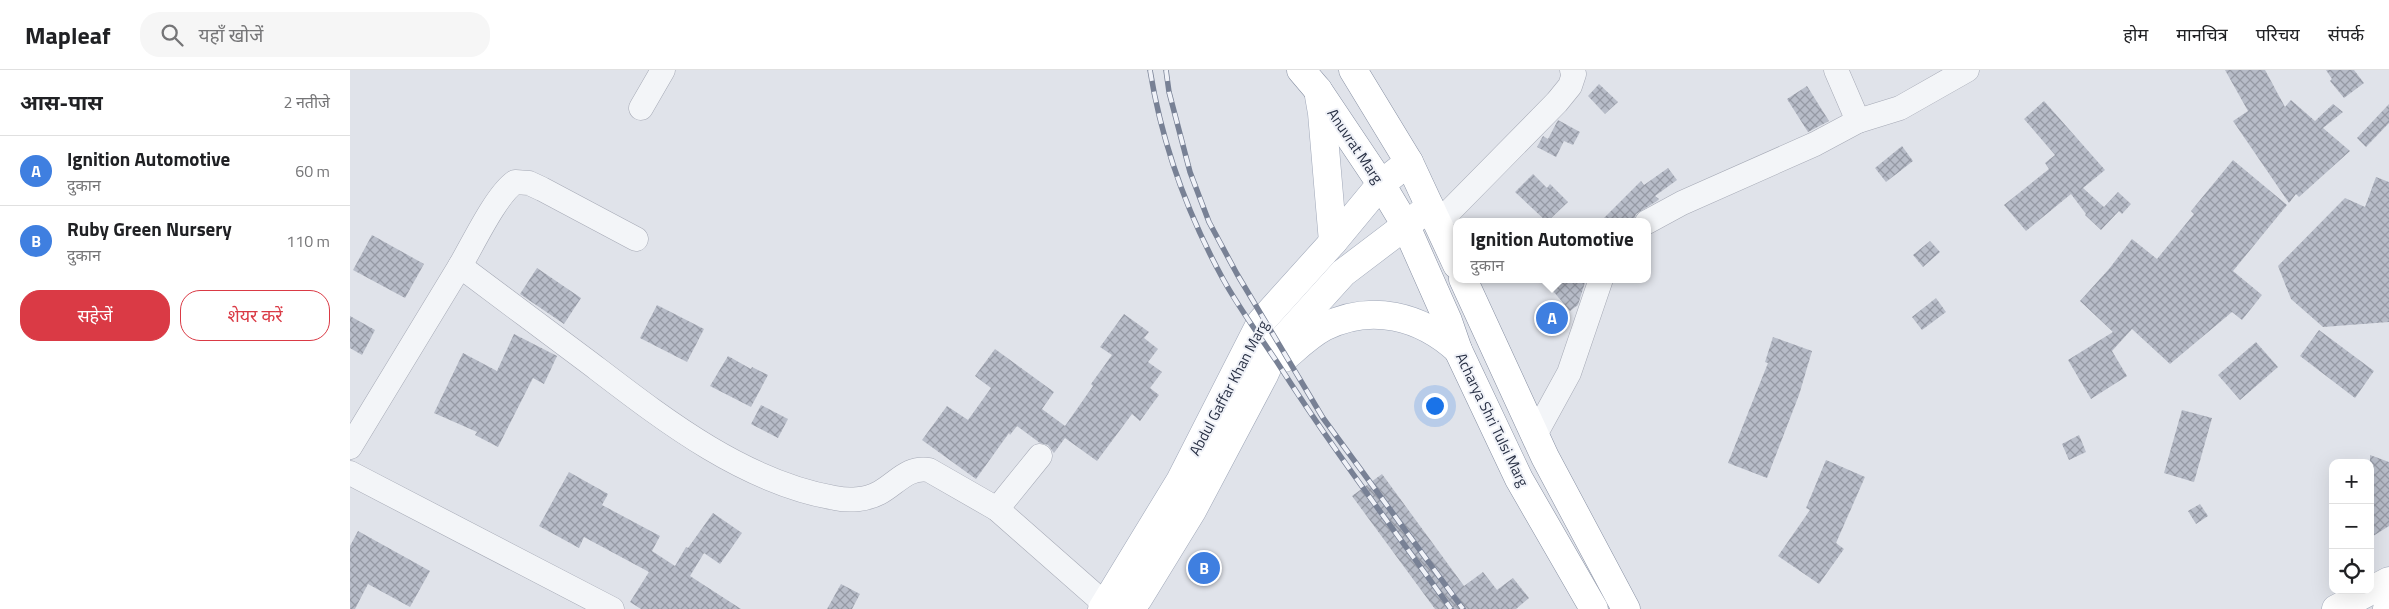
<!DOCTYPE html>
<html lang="hi">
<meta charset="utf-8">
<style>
body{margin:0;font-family:"Titillium Web","Noto Sans Devanagari",sans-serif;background:#f6f6f6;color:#202124}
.controls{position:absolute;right:15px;bottom:15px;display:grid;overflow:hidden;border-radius:10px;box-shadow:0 5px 20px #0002}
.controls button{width:45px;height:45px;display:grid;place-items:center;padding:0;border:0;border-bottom:1px solid #e0e0e0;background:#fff;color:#202124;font:25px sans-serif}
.you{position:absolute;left:1084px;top:335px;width:18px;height:18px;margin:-12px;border:4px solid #fff;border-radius:50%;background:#1a73e8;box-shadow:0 0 0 8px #1a73e833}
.badge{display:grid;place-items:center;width:32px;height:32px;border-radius:50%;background:#da3a45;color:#fff;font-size:16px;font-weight:700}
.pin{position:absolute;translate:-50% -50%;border:2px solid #fff;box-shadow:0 1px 5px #0006}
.popup{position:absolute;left:1103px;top:148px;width:198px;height:65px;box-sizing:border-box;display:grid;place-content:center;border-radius:10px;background:#fff;filter:drop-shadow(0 1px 4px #0005);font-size:16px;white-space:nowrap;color:#757577}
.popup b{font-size:19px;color:#202124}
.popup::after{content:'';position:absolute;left:50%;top:100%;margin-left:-10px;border:10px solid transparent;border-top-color:#fff}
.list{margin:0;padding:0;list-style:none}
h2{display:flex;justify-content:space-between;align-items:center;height:65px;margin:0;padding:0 20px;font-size:21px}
h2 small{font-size:16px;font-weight:400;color:#757577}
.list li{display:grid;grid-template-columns:32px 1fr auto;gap:15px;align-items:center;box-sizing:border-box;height:70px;padding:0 20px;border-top:1px solid #e0e0e0}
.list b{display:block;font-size:19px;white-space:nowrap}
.list p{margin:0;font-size:16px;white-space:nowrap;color:#757577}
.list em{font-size:16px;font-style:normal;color:#757577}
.actions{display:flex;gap:10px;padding:15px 20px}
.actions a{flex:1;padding:11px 0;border:1px solid #da3a45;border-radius:20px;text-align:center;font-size:18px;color:#da3a45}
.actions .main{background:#da3a45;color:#fff}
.icon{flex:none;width:28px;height:28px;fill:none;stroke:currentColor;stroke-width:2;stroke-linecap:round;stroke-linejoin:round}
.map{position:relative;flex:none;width:2039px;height:539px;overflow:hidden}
header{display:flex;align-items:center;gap:30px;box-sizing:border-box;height:70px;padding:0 25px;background:#fff;border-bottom:1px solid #e0e0e0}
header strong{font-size:24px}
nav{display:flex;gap:28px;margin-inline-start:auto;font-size:18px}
.search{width:350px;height:45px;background:#f6f6f6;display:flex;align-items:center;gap:12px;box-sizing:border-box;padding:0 18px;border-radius:20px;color:#757577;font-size:19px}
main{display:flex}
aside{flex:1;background:#fff}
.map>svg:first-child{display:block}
.building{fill:url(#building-cross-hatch)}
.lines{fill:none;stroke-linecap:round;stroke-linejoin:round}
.minor-casing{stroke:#a5a9b5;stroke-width:25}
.major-casing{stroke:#9ea6b7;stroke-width:29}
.highway-casing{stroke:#868fa2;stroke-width:29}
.minor{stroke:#f3f5f8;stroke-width:24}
.major{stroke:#fff;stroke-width:28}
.highway{stroke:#fff;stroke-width:28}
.rail-casing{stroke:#788195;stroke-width:5.5}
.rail{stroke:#f0f2f8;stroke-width:4;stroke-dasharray:11;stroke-linecap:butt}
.labels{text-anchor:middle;stroke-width:4;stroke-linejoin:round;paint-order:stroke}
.street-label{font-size:15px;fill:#272f43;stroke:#f0f2f8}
</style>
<header>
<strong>Mapleaf</strong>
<div class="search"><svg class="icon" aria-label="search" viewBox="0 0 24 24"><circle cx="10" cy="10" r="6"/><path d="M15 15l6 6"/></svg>यहाँ खोजें</div>
<nav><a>होम</a><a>मानचित्र</a><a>परिचय</a><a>संपर्क</a></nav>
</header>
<main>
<aside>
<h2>आस-पास<small>2 नतीजे</small></h2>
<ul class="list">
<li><span class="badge" style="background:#3f7fe0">A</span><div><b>Ignition Automotive</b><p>दुकान</p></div><em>60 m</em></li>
<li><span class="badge" style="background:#3f7fe0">B</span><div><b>Ruby Green Nursery</b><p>दुकान</p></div><em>110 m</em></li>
</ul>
<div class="actions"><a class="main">सहेजें</a><a>शेयर करें</a></div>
</aside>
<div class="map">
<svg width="2039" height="539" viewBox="0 0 2039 539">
<defs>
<pattern id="building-cross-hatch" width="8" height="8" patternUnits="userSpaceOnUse" patternTransform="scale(1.25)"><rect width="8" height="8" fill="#b7bcc8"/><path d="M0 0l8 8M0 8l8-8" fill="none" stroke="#9599a4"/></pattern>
</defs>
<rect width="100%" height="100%" fill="#e0e3ea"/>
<g class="building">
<path d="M1875,0H1915L1935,37L1941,30L1965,51L1983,34L1993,42L1973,58L2000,81L1949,127L1946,124L1939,133L1883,51L1898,41Z"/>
<path d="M1976,0H2004L2014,13L1994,28L1980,11L1982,9Z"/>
<path d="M1249,14L1268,32L1255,44L1238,26Z"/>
<path d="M1457,16L1479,51L1458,62L1437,29Z"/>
<path d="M1694,31L1755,100L1733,118L1754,137L1768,122L1781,134L1772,144L1769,141L1751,160L1735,145L1736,144L1721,124L1676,161L1654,135L1699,99L1695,93L1705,85L1674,49Z"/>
<path d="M2039,34V53L2016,77L2007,68Z"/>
<path d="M1208,50L1230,62L1223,75L1214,71L1206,87L1187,77L1193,66L1198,69Z"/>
<path d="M1552,76L1563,91L1536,112L1525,98Z"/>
<path d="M1883,90L1937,135L1883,201L1912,225L1892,250L1882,242L1820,294L1782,259L1762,281L1777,306L1741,329L1718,290L1763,262L1730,231L1759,199L1782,169L1807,189L1844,144L1841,141Z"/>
<path d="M1318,98L1327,110L1305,126L1309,129L1307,131L1286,144L1283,152H1250L1291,111L1294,115Z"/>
<path d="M1183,104L1197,118L1200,114L1218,132L1197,152L1165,122Z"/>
<path d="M2026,107L2039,112V252L1973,257L1941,229L1928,196L1995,128L2015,137Z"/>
<path d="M22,165L74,194L55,228L3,200Z"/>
<path d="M1580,171L1590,182L1573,197L1563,185Z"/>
<path d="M187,198L231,228L214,254L170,224Z"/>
<path d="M1204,209H1236L1228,235L1220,241L1198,215Z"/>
<path d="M1586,228L1596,242L1572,260L1562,247Z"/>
<path d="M307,235L354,259L337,292L290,268Z"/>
<path d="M774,244L799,262L794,268L808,279L798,292L812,302L800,318L809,325L790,351L782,344L747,391L715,368L704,383L698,375L690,373L667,356L660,365L659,363L626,409L572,370L597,336L618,350L641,318L625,306L645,279L704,322L692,339L715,356L743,316L741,314L762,285L750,277Z"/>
<path d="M0,246L25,260L12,285L0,278Z"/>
<path d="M1969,260L2024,301L2005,328L1950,286Z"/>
<path d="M164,264L207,286L194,314L183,308L148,377L125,365L127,362L84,343L113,283L147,301Z"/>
<path d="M1423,267L1462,281L1449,325L1417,408L1378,393L1418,293L1415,292Z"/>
<path d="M1906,272L1928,297L1890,330L1868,305Z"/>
<path d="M378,286L401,299L402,297L418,305L401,337L360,316Z"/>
<path d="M411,335L438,349L428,368L401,354Z"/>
<path d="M1832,340L1862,348L1844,412L1814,403Z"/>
<path d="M1729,365L1736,382L1719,390L1712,374Z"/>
<path d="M2020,385L2039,392V456L2020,468Z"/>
<path d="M1476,390L1515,407L1486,473L1494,479L1469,514L1428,486L1460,440L1456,438Z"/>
<path d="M219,402L258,424L252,435L310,466L302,481L325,496L336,477L338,478L363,443L392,463L370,494L354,483L340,506L391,539H291L280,532L299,502L234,467L229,478L189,456Z"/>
<path d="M1032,404L1114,516L1133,502L1147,520L1163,508L1179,528L1166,539H1085L1002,426Z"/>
<path d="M1850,434L1858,446L1846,454L1838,441Z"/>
<path d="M8,461L80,501L60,537L18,514L5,539H0V476Z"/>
<path d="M491,514L510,524L502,539H477Z"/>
</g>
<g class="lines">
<g class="minor-casing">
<g id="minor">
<path d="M1486,0L1508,51"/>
<path d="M291,38L313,0"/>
<path d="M1297,152L1332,133L1465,74L1508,51L1550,38L1617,0"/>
<path d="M1088,153L1207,32L1220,16L1224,4L1222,0"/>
<path d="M110,196C123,174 146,125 165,112L179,113L192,119L286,169"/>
<path d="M1185,365L1219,303L1251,209"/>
<path d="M0,377L110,196C154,229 197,261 241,294C313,349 393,412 485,428C499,431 516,430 529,423C546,414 558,396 579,400L647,439L756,535"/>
<path d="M0,403L262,539"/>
<path d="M647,439L690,386"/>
</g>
</g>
<g class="major-casing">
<g id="major">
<path d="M968,20L972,43L983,172"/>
<path d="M934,288C947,277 959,265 974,257C1021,233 1071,246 1108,280"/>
<path d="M752,539L830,411L911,252L983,172L1031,114L1059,92"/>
<path d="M779,539L788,529L842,441L914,305L927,276L993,203L1080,137"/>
<path d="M1986,539L2039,511"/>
<path d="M2037,539L2039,538"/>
</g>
</g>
<g class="highway-casing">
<g id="highway">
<path d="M951,0L968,20L1031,114L1055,154L1098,251L1108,280L1169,409L1244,539"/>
<path d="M1003,0L1059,92L1107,195"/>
<path d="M1113,209L1195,387L1276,539"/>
</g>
</g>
<use href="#minor" class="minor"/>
<use href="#major" class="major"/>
<use href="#highway" class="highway"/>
<g class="rail-casing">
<g id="rail">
<path d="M800,0C812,74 837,143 873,209C889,238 909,265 927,292C981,377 1042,457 1101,539"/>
<path d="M816,0L819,22L840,102L859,152L887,204L973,348L1113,539"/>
</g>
</g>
<use href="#rail" class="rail"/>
</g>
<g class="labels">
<g class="street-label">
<text transform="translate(1005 76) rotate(56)" y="5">Anuvrat Marg</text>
<text transform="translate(879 318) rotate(-62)" y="5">Abdul Gaffar Khan Marg</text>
<text transform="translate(1142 350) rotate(64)" y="5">Acharya Shri Tulsi Marg</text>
</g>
</g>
</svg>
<div class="controls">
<button>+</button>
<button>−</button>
<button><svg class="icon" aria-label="locate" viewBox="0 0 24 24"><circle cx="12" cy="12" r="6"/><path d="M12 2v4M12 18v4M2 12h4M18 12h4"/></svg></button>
</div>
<div class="you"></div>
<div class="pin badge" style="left:1202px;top:248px;background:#3f7fe0">A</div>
<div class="popup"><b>Ignition Automotive</b>दुकान</div>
<div class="pin badge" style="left:854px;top:498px;background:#3f7fe0">B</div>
</div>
</main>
